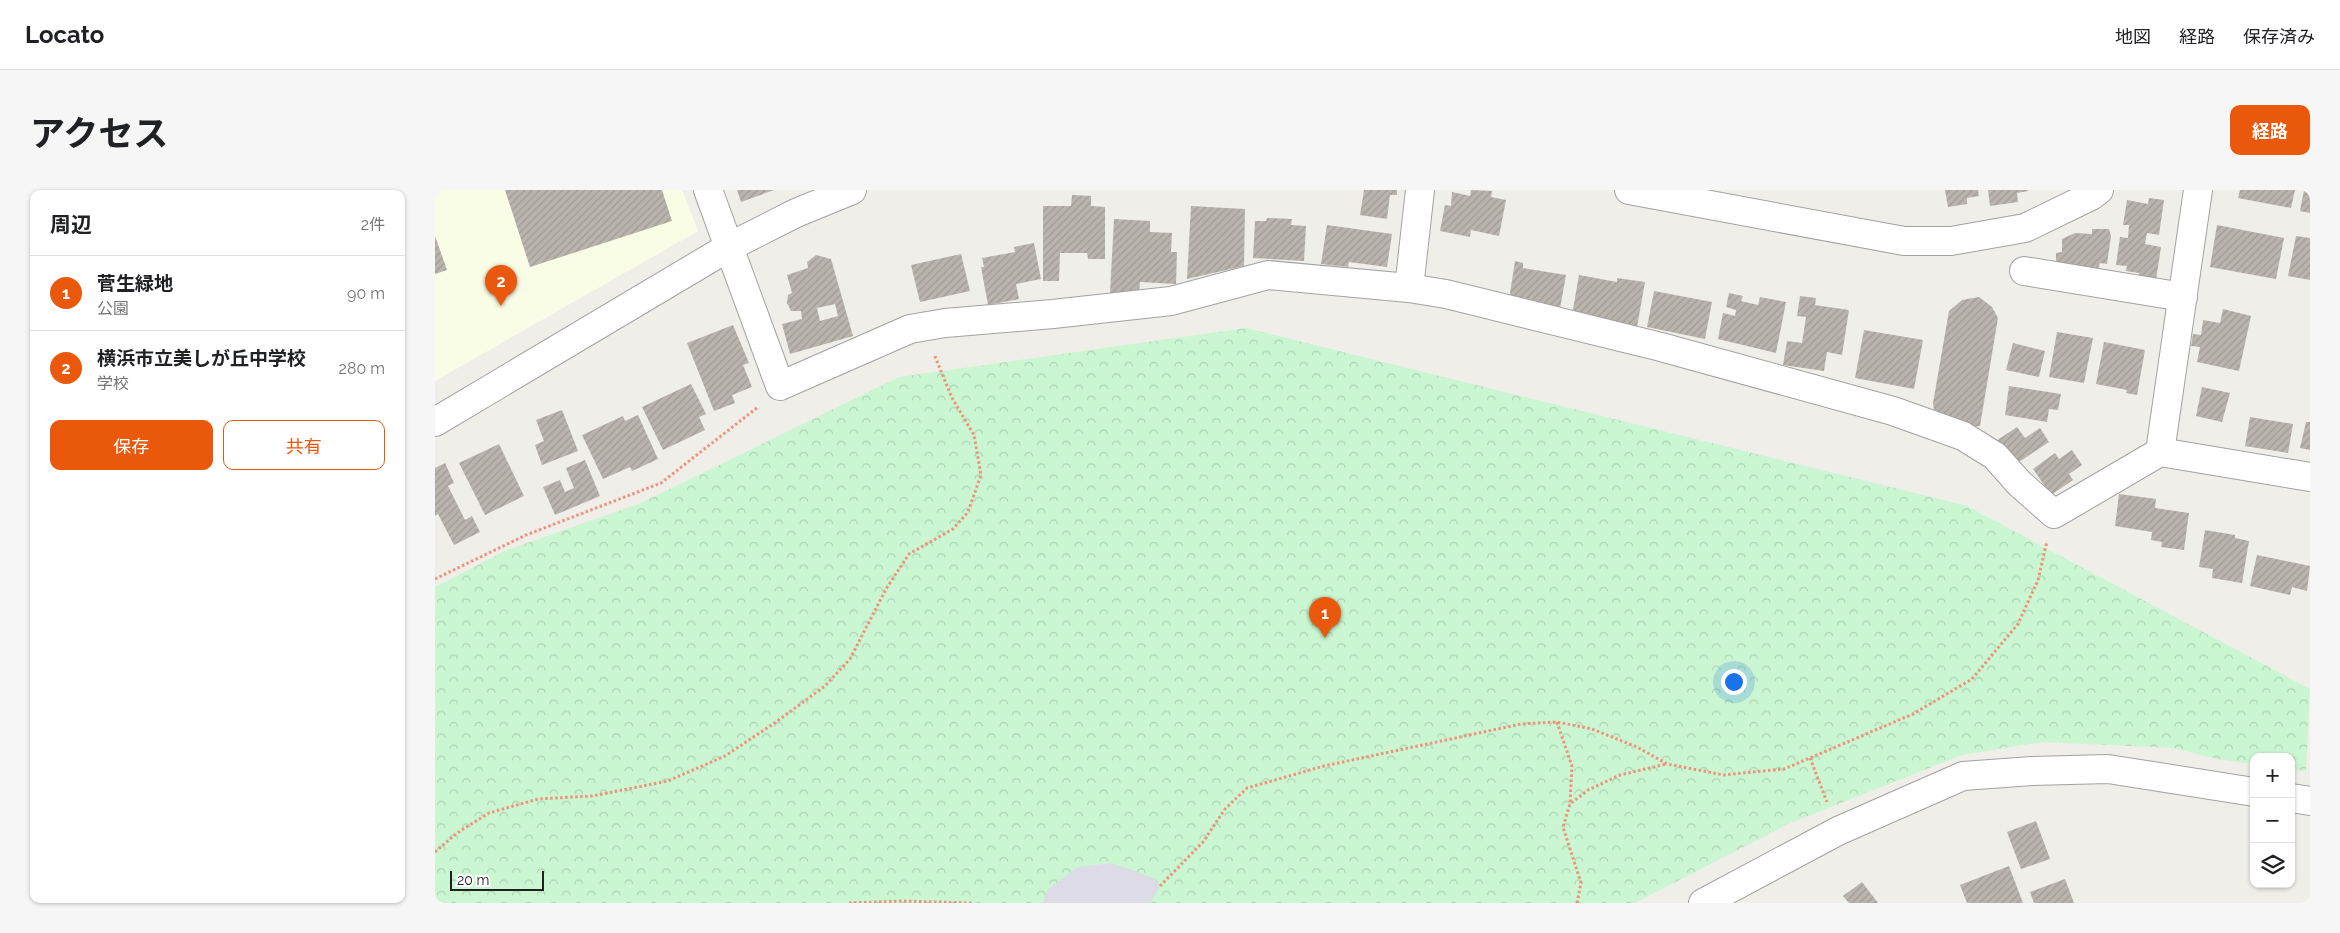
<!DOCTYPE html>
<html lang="ja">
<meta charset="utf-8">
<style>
body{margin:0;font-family:Raleway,"Noto Sans JP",sans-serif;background:#f6f6f6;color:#202124}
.controls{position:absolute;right:15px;bottom:15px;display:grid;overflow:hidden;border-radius:10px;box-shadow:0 1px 4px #0004}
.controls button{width:45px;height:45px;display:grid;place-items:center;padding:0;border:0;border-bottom:1px solid #e0e0e0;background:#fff;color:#202124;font:25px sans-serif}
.scale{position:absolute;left:15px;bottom:12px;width:94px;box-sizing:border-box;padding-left:5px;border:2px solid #212121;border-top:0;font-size:14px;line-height:18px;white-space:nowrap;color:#212121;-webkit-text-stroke:4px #fff;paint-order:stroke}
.you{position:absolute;left:1298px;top:491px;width:18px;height:18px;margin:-12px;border:4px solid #fff;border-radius:50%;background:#1a73e8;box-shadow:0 0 0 8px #1a73e833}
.badge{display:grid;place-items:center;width:32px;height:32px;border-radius:50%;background:#ea580c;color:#fff;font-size:16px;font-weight:700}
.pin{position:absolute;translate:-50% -41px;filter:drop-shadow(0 1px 2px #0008)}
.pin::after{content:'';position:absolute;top:26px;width:18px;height:15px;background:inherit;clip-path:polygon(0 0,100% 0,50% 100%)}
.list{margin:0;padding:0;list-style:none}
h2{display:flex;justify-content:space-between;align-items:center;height:65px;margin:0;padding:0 20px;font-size:21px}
h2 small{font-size:16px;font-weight:400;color:#757577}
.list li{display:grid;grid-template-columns:32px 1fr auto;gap:15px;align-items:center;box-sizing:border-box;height:75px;padding:0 20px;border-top:1px solid #e0e0e0}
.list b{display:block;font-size:19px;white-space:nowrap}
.list p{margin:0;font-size:16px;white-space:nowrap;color:#757577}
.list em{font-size:16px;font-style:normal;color:#757577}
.actions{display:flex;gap:10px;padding:15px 20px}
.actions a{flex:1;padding:11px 0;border:1px solid #ea580c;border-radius:10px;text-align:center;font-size:18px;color:#ea580c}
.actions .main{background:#ea580c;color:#fff}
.icon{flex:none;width:28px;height:28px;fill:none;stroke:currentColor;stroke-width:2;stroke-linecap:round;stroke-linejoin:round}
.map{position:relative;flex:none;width:1875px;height:713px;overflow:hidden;border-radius:10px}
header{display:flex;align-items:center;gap:30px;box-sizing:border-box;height:70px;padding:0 25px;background:#fff;border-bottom:1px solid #e0e0e0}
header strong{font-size:24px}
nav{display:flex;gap:28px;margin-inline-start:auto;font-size:18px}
.intro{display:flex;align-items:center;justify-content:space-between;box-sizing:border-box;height:120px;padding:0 30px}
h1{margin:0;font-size:35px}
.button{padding:12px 22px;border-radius:10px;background:#ea580c;color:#fff;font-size:18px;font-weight:700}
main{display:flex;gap:30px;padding:0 30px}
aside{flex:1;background:#fff;border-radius:10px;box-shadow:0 1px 4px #0004}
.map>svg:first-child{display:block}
.education{fill:#fafde5}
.park{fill:url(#park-crowns)}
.plaza{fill:#dddce6}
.building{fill:url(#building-hatch);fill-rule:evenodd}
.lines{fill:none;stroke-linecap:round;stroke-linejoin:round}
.minor-casing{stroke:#a2a2a2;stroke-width:30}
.path{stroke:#ef927b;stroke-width:3;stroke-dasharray:2.5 2.5;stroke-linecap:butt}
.minor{stroke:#fff;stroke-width:28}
</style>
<header>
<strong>Locato</strong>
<nav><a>地図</a><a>経路</a><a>保存済み</a></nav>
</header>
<div class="intro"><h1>アクセス</h1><a class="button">経路</a></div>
<main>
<aside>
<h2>周辺<small>2件</small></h2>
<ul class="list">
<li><span class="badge">1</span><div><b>菅生緑地</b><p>公園</p></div><em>90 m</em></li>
<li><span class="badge">2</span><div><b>横浜市立美しが丘中学校</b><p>学校</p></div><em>280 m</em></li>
</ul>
<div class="actions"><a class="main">保存</a><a>共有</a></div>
</aside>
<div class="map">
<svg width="1875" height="713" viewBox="0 0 1875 713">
<defs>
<pattern id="park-crowns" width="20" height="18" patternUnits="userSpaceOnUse" patternTransform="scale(1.25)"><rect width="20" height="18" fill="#caf6d2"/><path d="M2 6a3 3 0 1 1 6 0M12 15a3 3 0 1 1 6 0" fill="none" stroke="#add3b4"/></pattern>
<pattern id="building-hatch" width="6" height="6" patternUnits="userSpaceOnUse" patternTransform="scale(1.25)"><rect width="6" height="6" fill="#bab4ae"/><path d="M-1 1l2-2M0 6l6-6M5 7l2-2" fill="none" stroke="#a09a95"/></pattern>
</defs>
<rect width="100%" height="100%" fill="#f0eee8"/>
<path class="education" d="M0,0H247L263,41L0,191Z"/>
<path class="park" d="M811,138L1532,316L1875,499L1871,581L1856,579V567H1819V574L1782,569L1738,558L1607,552L1527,565L1353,634L1200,713H0V397L72,360L206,313L464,187Z"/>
<path class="plaza" d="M677,673L719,688L725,696L715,713H608L613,699L643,677Z"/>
<g class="building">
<path d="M70,0H227L237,31L95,77Z"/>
<path d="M302,0H339L306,12Z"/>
<path d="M929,0H962V5H955L952,29L925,25Z"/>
<path d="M1036,0L1057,1L1056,7L1071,10L1064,46L1036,40L1035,47L1005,41L1010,15L1016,16L1017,2L1035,6Z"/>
<path d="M1510,0H1543L1544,6L1532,8V14L1513,17Z"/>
<path d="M1553,0H1593V1L1582,3L1583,12L1555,16Z"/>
<path d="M1805,0H1860L1856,18L1803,8Z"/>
<path d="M1869,0H1875V23L1865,21Z"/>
<path d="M637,5L656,6V16L670,17V69H653L652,63H625L624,91H608V16H636Z"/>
<path d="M1714,8L1729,10L1724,45L1712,43L1710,54L1726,57L1721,90L1704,87V83L1691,81L1692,76L1681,75L1685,47L1693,48L1694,35H1688L1692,10L1713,14Z"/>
<path d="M756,16L810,19L809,76L752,89Z"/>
<path d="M832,28L857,29L856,35L871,36L869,71L818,68L820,31H831Z"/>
<path d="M679,29L715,31V42L737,43L736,62H742L741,94L705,92L704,104L675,103Z"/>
<path d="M892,35L957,44L952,77L914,72L913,77L886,74Z"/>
<path d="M1782,35L1849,48L1841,89L1775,77Z"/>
<path d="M1657,39H1674L1676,46L1672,74L1665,73L1663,79L1621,72V63L1627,62V49L1640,43L1657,44Z"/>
<path d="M0,46L12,80L0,84Z"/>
<path d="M1861,46L1875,48V90L1853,86Z"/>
<path d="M599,53L606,89L581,94L584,109L553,115L546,77H549L547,68L580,62L579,57Z"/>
<path d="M526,64L535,101L485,112L476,75Z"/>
<path d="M381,65L396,69L418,146L355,164L347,134L367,129L366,121H356L352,113L353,105L357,103L352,85L373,78L372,72ZM400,114L403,126L385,131L382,118Z"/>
<path d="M1080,71L1088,73V78L1131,85L1124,124L1073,116Z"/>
<path d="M1144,85L1182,92V88L1210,92L1202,137L1137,125Z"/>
<path d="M1219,101L1277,112L1270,149L1212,137Z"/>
<path d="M1294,103L1308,106L1306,111L1323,115L1325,107L1351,112L1341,163L1283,149L1288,123L1300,126L1301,120L1291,117Z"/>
<path d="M1365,106L1381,108L1380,115L1414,120L1407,165L1392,162L1389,181L1348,175L1352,151L1367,153L1371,127L1362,126Z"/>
<path d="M1544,107L1557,117L1563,128L1545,236L1527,238L1499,220L1498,213L1514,121L1527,110Z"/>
<path d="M1788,119L1816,126L1804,181L1762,172L1765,157L1756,156L1758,144L1766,145L1768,130L1785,133Z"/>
<path d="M298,135L314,173L308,175L317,197L297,205L300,213L279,221L252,153Z"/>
<path d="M1429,140L1488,150L1479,199L1420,188Z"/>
<path d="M1622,142L1658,148L1649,193L1614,187Z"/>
<path d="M1669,152L1710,160L1702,205L1691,203L1692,200L1661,194Z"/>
<path d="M1578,153L1610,161L1604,187L1571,180Z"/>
<path d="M256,194L271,224L264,227L270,240L228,260L207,217Z"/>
<path d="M1574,196L1626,204L1623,220L1614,219L1612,232L1570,225Z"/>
<path d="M1767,197L1795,203L1787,232L1761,226Z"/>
<path d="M127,220L143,261L107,275L100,255L109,251L101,230Z"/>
<path d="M203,225L223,269L197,281L195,277L168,289L147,245L188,226L190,231Z"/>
<path d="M1815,227L1858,234L1853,263L1810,256Z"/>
<path d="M1871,232H1875V260L1865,258Z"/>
<path d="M1582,237L1590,248L1605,238L1614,252L1575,278L1558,253Z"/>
<path d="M64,254L89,306L50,325L24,273Z"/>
<path d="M1637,260L1647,275L1634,284L1638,290L1616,305L1598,279L1620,263L1624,269Z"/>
<path d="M150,270L165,306L120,325L108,297L125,290L130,302L139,298L131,278Z"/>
<path d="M10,273L19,293L13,296L30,330L37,326L45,342L19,355L3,324L0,326V278Z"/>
<path d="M1684,304L1721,309L1720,318L1754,323L1749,360L1726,357L1727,352L1716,350L1717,342L1680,336Z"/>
<path d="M1770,340L1800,345V348L1814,351L1807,393L1777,388L1778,379L1764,377Z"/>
<path d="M1822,365L1875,376L1872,401L1857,397L1855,405L1815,396Z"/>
<path d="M1601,631L1615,669L1586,679L1572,642Z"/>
<path d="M1574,676L1588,713H1532L1525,695Z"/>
<path d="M1630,689L1639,713H1599L1595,702Z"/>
<path d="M1427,692L1443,713H1414L1408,706Z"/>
</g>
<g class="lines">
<g class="minor-casing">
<g id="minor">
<path d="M273,0L345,196L475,139L510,133L618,124L736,111L833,85L974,98L1011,104L1226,157L1458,221L1528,246L1560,266L1584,293L1619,324L1725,262L1875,287"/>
<path d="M1194,0L1469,51H1516L1590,38L1656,6L1664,0"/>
<path d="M1589,81L1748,107"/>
<path d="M974,98L985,0"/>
<path d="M0,232L294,57L361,23L417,0"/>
<path d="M1725,262L1763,0"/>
<path d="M1856,608L1875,611"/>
<path d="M1268,713L1403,641L1528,586L1597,581L1673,579L1819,602"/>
</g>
</g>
<g class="path">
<path d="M0,389L91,345L226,293L323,217"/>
<path d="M1122,532L1137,576L1135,614"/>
<path d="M1375,568L1392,612"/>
<path d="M0,662L22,643L54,623L103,609L157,606L233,591L290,566L341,532L390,496L415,469L451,399L474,364L518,339L533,322L546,285L539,245L517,208L499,164"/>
<path d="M725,696L768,652L790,619L812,598L889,576L1086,534L1122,532L1157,539L1202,557L1232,574L1289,585L1349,579L1478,524L1537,489L1583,434L1603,390L1612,351"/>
<path d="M414,713L466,711L538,713"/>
<path d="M1142,713L1146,693L1128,637L1135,614L1153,600L1185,585L1231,574"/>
</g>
<use href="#minor" class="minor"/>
</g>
</svg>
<div class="controls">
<button>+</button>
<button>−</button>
<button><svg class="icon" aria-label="layers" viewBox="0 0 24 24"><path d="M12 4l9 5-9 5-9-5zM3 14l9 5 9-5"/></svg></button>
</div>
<div class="scale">20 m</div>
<div class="you"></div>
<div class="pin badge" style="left:890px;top:448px">1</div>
<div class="pin badge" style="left:66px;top:116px">2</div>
</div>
</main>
